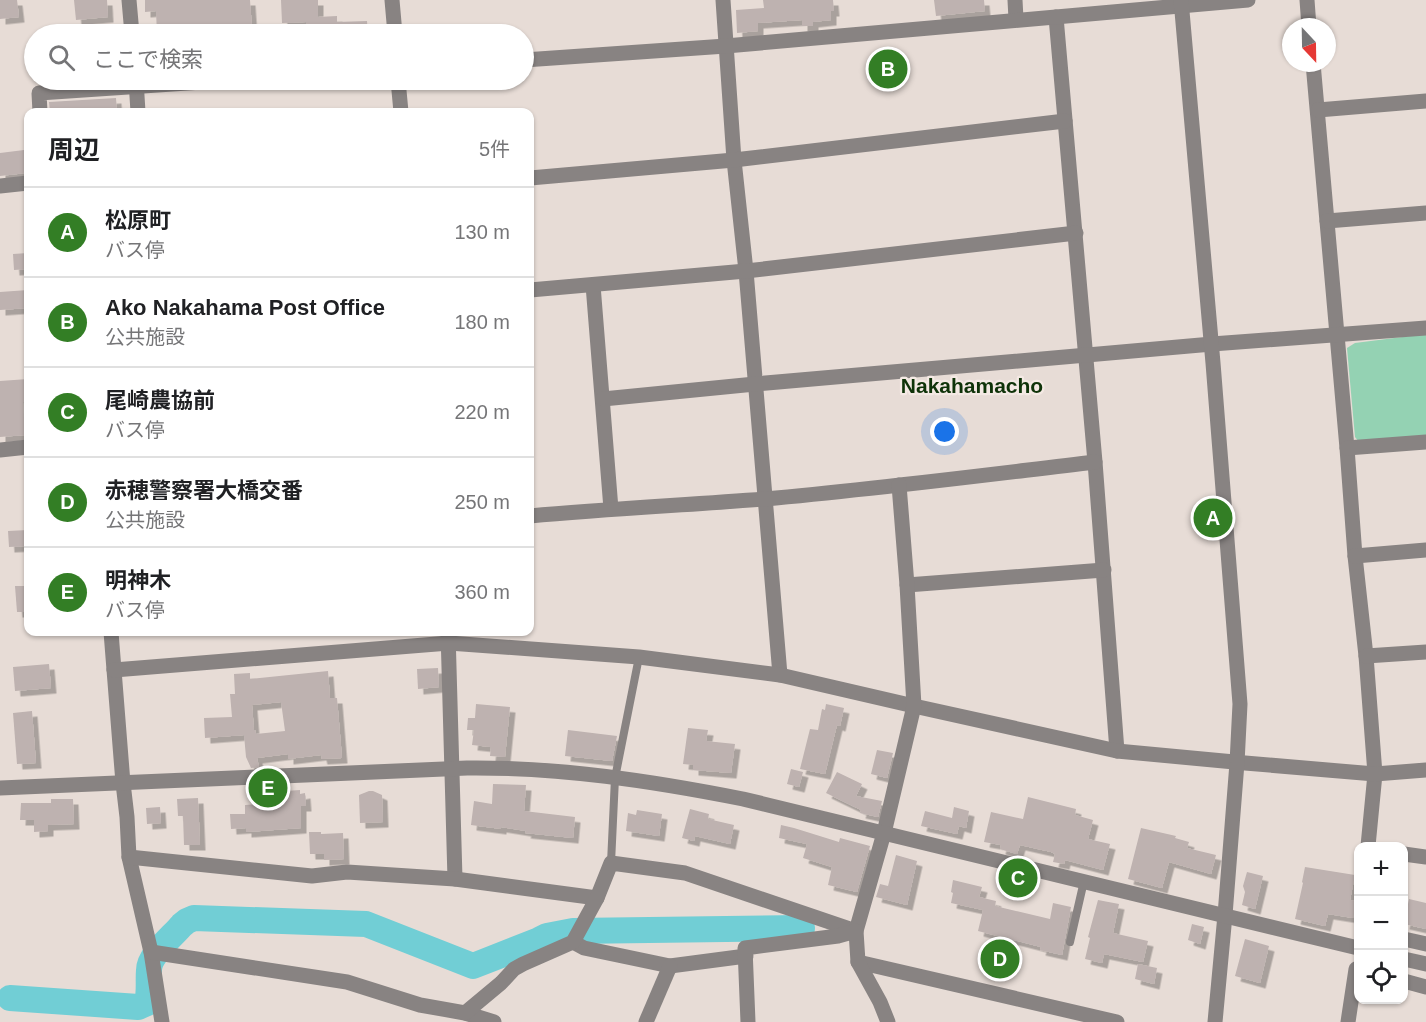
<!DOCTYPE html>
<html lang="ja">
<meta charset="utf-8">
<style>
body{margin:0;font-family:Helvetica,"Noto Sans JP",sans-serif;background:#f6f6f6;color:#202124}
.controls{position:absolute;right:18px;bottom:18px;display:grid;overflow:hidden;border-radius:12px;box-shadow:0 2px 4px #0004}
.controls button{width:54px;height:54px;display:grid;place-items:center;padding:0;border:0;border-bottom:2px solid #e0e0e0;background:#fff;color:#202124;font:30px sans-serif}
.compass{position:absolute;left:1282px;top:18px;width:54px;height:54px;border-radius:50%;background:#fff;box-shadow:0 2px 4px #0004;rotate:158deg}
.you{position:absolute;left:945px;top:432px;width:21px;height:21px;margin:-15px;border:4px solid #fff;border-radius:50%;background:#1a73e8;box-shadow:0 0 0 9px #1a73e833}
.badge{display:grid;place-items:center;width:39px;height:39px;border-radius:50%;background:#337e25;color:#fff;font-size:20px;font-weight:700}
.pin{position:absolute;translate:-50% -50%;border:3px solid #fff;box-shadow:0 2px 6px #0006}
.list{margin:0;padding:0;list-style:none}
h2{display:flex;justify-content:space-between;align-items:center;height:78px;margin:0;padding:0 24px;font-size:26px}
h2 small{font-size:20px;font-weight:400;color:#757577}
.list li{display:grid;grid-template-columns:39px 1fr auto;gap:18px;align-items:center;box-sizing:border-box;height:90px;padding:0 24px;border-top:2px solid #e0e0e0}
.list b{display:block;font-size:22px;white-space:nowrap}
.list p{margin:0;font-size:20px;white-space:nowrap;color:#757577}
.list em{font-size:20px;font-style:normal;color:#757577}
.icon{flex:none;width:33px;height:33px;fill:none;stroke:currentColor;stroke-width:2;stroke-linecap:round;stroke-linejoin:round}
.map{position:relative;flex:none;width:1426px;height:1022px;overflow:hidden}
.search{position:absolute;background:#fff;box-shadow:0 2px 4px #0004;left:24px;top:24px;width:510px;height:66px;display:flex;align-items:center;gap:15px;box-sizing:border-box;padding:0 21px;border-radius:33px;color:#757577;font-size:22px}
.panel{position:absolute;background:#fff;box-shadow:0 2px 4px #0004;left:24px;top:108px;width:510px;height:528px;border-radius:12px}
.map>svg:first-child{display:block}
.green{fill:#94d2b3}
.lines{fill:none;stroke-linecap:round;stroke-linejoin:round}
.river{stroke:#71ced5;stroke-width:26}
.building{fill:#beb2b0;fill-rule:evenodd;filter:url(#shadow)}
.service{stroke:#888382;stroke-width:8}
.minor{stroke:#888382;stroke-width:15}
.tertiary{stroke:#888382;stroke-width:15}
.labels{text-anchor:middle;stroke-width:4.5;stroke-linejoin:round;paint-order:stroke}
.quarter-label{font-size:21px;font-weight:bold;fill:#0f3309;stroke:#f4e9e4}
</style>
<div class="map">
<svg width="1426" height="1022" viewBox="0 0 1426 1022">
<defs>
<filter id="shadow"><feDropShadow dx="5.5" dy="5.5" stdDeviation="0" flood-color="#0004"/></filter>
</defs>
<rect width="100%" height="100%" fill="#e7dcd6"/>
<path class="green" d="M1426,334V435L1359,442L1355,437L1347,348L1355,343Z"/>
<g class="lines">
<path class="river" d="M10,998L138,1007L147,1003C150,991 148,982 149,970C149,955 172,937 182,925L187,921L194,918L366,924L473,966L539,940L547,936L573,931L802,928"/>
</g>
<g class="building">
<path d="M0,0H17L19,17L0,19Z"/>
<path d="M74,0H107L108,17L76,20Z"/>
<path d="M145,0H250L252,29L226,31V34H157L156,11L145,12Z"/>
<path d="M281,0H318V17L337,16V22L367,21L368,34H307L306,22L282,23Z"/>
<path d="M763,0H833L834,11H831V20L813,22V26H802V20L758,23V31L737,33L736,10L764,8Z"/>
<path d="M934,0H984L985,11L936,16Z"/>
<path d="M116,98L117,112H50L49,102Z"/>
<path d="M24,150L26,173L0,176V153Z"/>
<path d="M28,253V269L14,270L13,254Z"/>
<path d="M28,290V308L0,310V292Z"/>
<path d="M28,379V402H23L25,435L0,437V381Z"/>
<path d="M28,530V546L9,547L8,531Z"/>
<path d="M15,586H28V612H17Z"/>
<path d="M49,664L51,688L15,691L13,667Z"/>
<path d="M438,668L439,687L418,689L417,669Z"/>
<path d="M328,671L330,698H337L342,758L322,759L321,755L288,759V754L257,758L259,767L251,768L246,757L244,735L205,738L204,718L232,717L230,694H235L234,674L250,673V679ZM281,702L285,731L256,734L255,730H254L252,705Z"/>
<path d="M476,704L510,707L505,757L490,756L491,747L472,745L474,730H467L468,718H475Z"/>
<path d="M826,704L844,708L840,726L837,725L825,774L800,769L810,729L818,730L822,709L825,710Z"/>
<path d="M32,711L36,763L17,764L13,713Z"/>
<path d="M688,728L708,730L706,741L735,744L731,773L693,770V765L683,764Z"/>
<path d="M568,730L617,736L612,761L565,756Z"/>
<path d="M877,750L893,753L887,778L871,774Z"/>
<path d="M791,769L803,772L799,787L787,784Z"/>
<path d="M837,772L862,784L856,796L882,801L878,817L860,813L861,810L826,793Z"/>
<path d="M493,784L526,785L524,811L575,817L573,838L525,833L526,831L501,827V829L471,825L474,801L492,804Z"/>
<path d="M300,790V794L305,793L306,806H301V828L246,832V828L231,829L230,814H245V805L272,803L271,792Z"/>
<path d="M369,791H373L382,795L383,822L360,823L359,795Z"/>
<path d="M1028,797L1076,809L1075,815L1093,820L1088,839L1110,844L1103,870L1065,860L1064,864L1053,862L1055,854L1051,852L1020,845L1017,854L1000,849L1001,845L984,842L991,812L1023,819Z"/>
<path d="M198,798L200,845H184L183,816H178L177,799Z"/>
<path d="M51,799H73L74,824L48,825V831L34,832V820H20L21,803H51Z"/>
<path d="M160,807L161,823L147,824L146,808Z"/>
<path d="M954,807L969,811L966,828L959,826L957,834L921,826L925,811L952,818Z"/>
<path d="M690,809L709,814L708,819L734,825L730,844L695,836L694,841L682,838Z"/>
<path d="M637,810L662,814L659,836L626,831L628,813L636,815Z"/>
<path d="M781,825L794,828L839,842L840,838L870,846L857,892L828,885L832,867L803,858L807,844L779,838Z"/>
<path d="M1141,828L1176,836L1175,838L1189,842L1187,848L1216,855L1211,874L1169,862L1162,888L1128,879Z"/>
<path d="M309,832H321V834L343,833L344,859L324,860V854H310Z"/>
<path d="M896,855L917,861L907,905L876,897L880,884L888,886Z"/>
<path d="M1305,867L1355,875L1350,900L1357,901L1353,918L1328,914L1325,926L1295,919L1303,883L1302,882Z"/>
<path d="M1247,872L1263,876L1255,909L1242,905L1245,892L1243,886Z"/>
<path d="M953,880L982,887L979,897L996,901L995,906L1050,919L1053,903L1071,907L1062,955L1040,950L1041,947L978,931L983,910L951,903L953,893L951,892Z"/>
<path d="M1409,899L1426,903V929L1404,924Z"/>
<path d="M1098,900L1119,904L1113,933L1148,941L1143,962L1104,954L1102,963L1085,959L1090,938L1088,937Z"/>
<path d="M1192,924L1204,927L1200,944L1188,940Z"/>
<path d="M1245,939L1269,946L1260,983L1235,976Z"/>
<path d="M1138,964L1157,968L1154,984L1135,979Z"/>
</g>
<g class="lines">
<g class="service">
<path d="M611,863L615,778L639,657"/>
<path d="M1070,942L1084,881"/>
</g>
<g class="minor">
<path d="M129,0L132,34"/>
<path d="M392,0L395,34"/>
<path d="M723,0L734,160L746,271L780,675"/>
<path d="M1015,0L1016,19"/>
<path d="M1307,0L1309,27"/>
<path d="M1056,17L1095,462L1117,751"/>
<path d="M524,60L726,46L1248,0"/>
<path d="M1313,63L1347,448L1355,556L1366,656L1375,774L1368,846"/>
<path d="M136,80L138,112"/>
<path d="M398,80L401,112"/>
<path d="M1318,110L1426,101"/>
<path d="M40,112L39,93L232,80"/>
<path d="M530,178L734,160L1065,121"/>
<path d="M0,186L28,183"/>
<path d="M1327,221L1426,213"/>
<path d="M593,285L611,509"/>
<path d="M530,290L746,271L1076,233"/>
<path d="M603,399L755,384L1212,344L1426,328"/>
<path d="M1347,448L1426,442"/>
<path d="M0,450L28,447"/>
<path d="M530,516C608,509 687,505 765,499C876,489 985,475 1095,462"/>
<path d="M1355,556L1426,550"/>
<path d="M907,585L1104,570"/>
<path d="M111,632L123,783L127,817L129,857L151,952L162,1022"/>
<path d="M448,632L455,879"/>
<path d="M1366,656L1426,652"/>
<path d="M114,670L449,643L639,657L780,675L914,706L1117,751L1245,763L1375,774L1426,770"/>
<path d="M1404,854L1426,857"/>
<path d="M129,857L312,876L347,872L455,879L597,898"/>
<path d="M1404,939L1426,944"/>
<path d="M573,942L584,948L670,966L746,956"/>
<path d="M151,952L347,982L420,1005L465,1013L494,1022"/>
<path d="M858,962L1117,1022"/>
<path d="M1404,981L1426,987"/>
<path d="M465,1013L501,983L514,969L523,964L573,942L597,898L611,863L685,873L856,931L884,833L914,706L907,585L899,485"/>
<path d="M646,1022L670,966"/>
<path d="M748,1022L745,948L838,936L856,931L858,962L880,1002L888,1022"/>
<path d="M1215,1022L1225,915"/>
<path d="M1348,1022L1356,969L1358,970"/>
</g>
<g class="tertiary">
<path d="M1181,0L1213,363L1240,704L1237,763L1225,915"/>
<path d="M0,788L467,768C560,767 652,781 743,799L1358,948"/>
<path d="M1404,959L1426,964"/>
</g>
</g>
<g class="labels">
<g class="quarter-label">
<text x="972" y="393">Nakahamacho</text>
</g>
</g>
</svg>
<div class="controls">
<button>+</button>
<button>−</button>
<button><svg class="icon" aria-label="locate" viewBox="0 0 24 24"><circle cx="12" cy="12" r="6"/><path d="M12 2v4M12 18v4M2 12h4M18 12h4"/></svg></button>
</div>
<svg class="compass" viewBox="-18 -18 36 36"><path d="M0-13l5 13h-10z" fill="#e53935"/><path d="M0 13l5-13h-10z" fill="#757577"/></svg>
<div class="you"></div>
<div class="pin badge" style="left:1213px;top:518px">A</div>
<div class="pin badge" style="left:888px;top:69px">B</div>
<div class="pin badge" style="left:1018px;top:878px">C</div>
<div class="pin badge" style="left:1000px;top:959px">D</div>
<div class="pin badge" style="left:268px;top:788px">E</div>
<div class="search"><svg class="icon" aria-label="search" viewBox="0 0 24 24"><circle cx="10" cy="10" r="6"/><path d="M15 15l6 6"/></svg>ここで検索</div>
<section class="panel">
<h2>周辺<small>5件</small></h2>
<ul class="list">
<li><span class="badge">A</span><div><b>松原町</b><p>バス停</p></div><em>130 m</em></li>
<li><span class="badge">B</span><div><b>Ako Nakahama Post Office</b><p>公共施設</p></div><em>180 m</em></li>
<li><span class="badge">C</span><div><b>尾崎農協前</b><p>バス停</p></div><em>220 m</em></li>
<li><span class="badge">D</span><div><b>赤穂警察署大橋交番</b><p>公共施設</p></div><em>250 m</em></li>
<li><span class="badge">E</span><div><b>明神木</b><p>バス停</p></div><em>360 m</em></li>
</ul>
</section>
</div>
